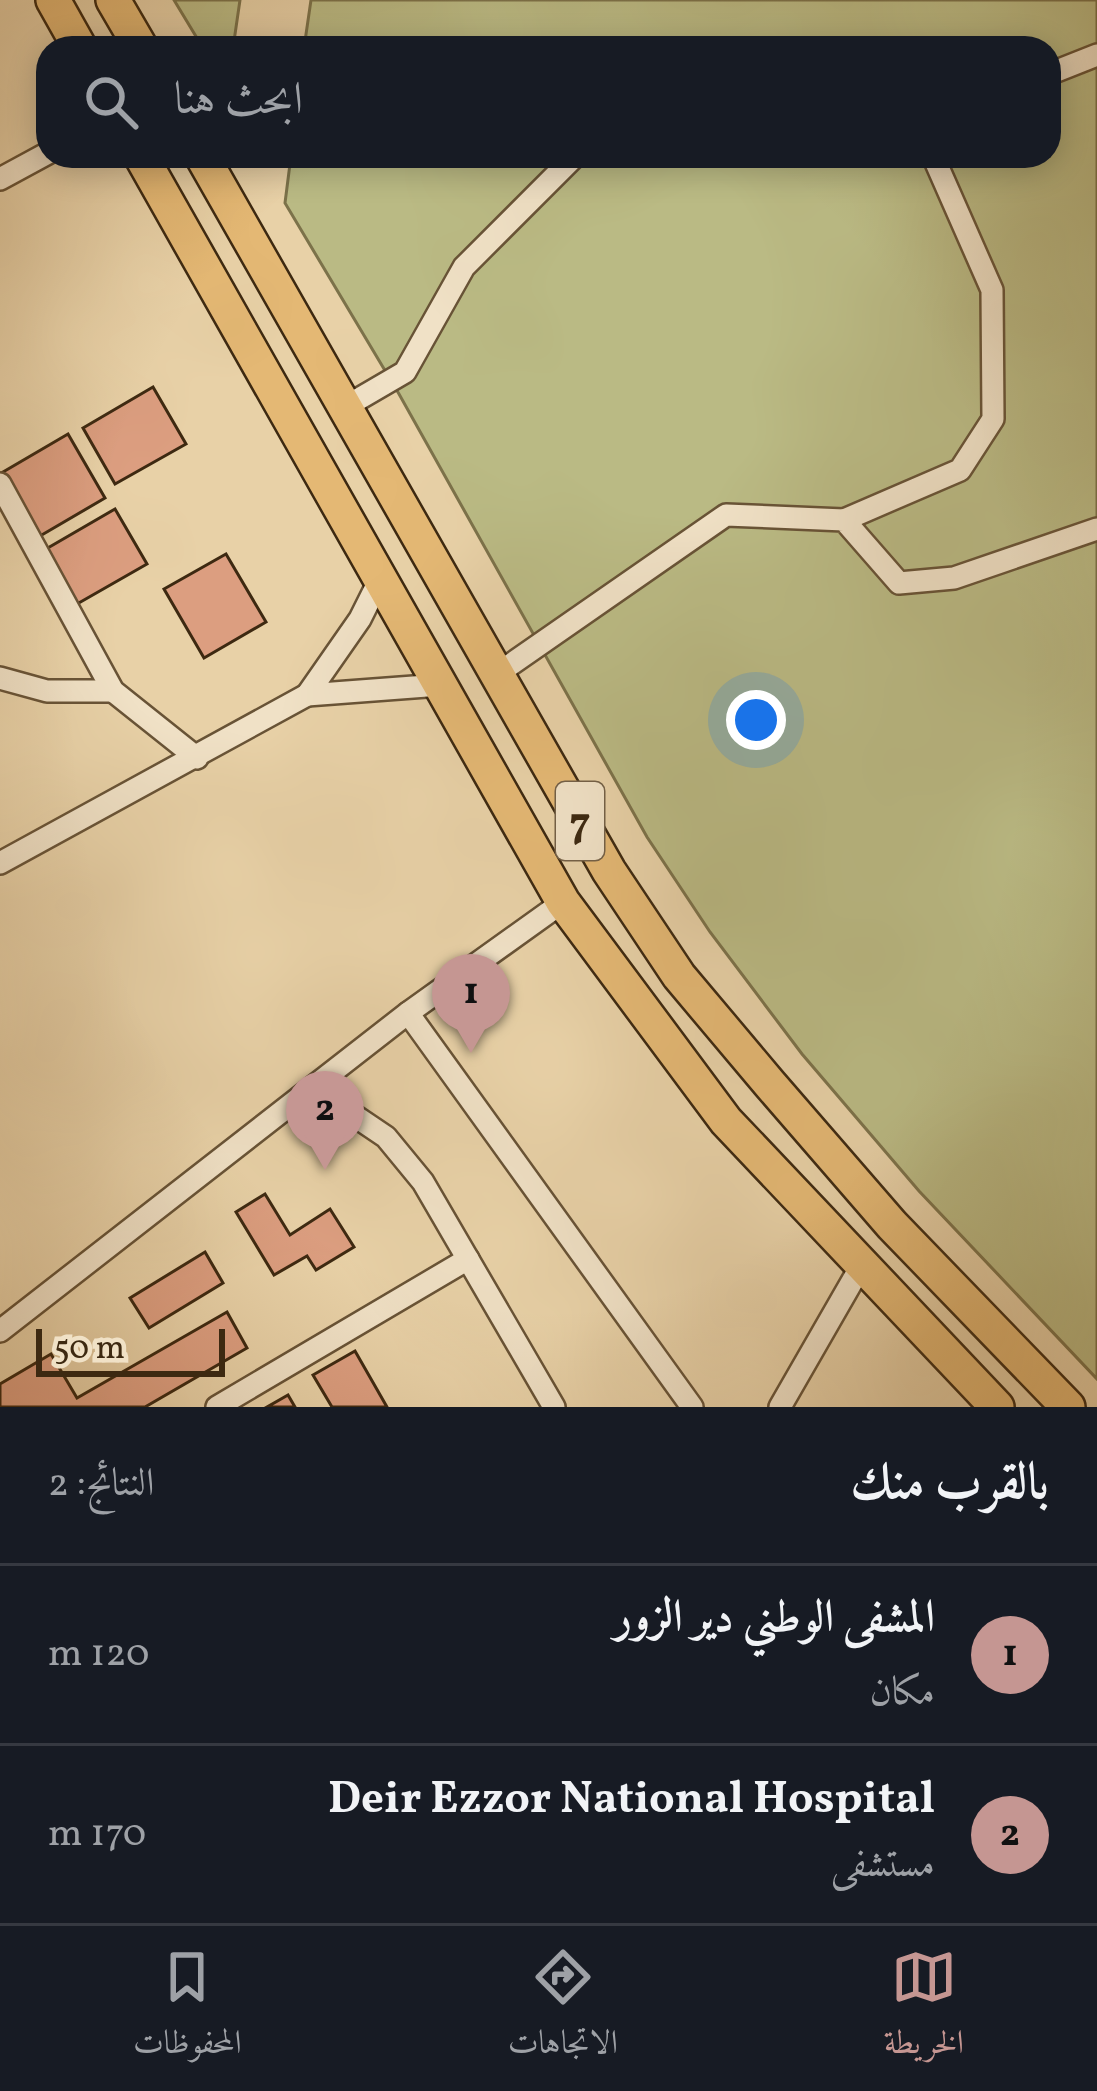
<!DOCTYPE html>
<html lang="ar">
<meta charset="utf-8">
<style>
body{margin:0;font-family:Vollkorn,Amiri,serif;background:#242831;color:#f1f3f6;direction:rtl}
.scale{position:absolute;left:36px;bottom:30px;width:189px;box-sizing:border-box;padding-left:12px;border:6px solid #3d2911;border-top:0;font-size:33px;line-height:42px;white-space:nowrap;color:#3d2911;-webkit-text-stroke:9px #f0e1c6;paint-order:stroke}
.you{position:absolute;left:756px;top:720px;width:42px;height:42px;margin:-30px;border:9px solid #fff;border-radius:50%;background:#1a73e8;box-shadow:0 0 0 18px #1a73e833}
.badge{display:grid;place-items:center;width:78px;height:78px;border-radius:50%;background:#c59692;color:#111;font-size:39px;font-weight:700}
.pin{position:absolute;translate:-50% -99px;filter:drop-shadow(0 3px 6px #0008)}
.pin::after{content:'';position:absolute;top:63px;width:42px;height:36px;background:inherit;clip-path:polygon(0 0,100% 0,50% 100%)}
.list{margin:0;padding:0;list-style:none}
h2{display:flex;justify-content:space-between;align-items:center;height:156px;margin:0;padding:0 48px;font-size:51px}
h2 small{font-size:39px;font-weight:400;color:#9ea1a6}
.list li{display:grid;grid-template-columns:78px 1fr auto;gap:36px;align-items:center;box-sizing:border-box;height:180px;padding:0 48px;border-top:3px solid #363941}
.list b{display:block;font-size:45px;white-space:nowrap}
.list p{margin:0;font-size:39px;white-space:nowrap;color:#9ea1a6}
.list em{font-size:39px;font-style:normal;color:#9ea1a6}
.icon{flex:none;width:66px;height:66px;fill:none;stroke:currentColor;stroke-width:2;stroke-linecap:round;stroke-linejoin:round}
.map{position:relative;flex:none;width:1097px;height:1407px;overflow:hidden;direction:ltr}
.search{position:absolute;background:#171b24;box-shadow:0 6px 30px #0003;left:36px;right:36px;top:36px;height:132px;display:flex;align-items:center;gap:30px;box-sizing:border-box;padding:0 42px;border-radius:36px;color:#9ea1a6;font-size:45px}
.sheet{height:516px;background:#171b24}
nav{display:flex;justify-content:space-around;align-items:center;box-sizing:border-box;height:168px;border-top:3px solid #363941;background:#171b24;font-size:33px;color:#9ea1a6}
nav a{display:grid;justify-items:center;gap:6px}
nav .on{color:#c59692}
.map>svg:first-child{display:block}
.green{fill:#baba84;stroke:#7c724a;stroke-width:3}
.building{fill:#dc9e80;stroke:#3d2911;stroke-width:3}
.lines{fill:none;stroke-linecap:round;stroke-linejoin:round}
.minor-casing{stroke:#685336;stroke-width:26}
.primary-casing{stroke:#3d2911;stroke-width:38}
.minor{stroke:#f0e1c6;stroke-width:21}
.primary{stroke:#e4b874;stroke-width:33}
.labels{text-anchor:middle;stroke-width:12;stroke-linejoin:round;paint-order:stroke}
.shield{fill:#f0e1c6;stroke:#736047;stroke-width:3}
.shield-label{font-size:45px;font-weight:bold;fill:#3d2911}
</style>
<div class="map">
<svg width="1097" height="1407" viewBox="0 0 1097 1407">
<rect width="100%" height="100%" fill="#e8d1a7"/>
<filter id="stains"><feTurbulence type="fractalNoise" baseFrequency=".00167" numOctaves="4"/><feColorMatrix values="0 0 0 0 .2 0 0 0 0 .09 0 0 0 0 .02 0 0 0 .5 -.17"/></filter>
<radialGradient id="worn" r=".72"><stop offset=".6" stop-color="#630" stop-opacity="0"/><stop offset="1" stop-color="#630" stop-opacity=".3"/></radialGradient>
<g class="green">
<path d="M174,0H240L233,48H203Z"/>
<path d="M311,0H1097V1379L919,1191L802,1054L710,932L647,837L399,394L285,203L291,156H1049V48H304Z"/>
</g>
<g class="building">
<path d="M153,387L186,444L115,484L83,428Z"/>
<path d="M68,434L105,498L40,536L3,472Z"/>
<path d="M115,509L147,564L77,604L46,549Z"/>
<path d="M226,554L266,622L204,658L164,589Z"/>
<path d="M265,1194L290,1235L330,1209L354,1247L316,1270L307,1256L274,1275L236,1212Z"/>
<path d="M205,1252L223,1283L149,1328L130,1298Z"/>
<path d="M227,1312L247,1348L145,1407H0V1384L51,1354L77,1398Z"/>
<path d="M355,1351L387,1407H332L313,1375Z"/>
<path d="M288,1395L295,1407H267Z"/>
</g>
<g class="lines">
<g class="minor-casing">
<g id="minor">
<path d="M1049,74L1097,55"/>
<path d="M0,179L48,153"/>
<path d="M345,407L405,372L464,267L575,156"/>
<path d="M0,484L113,691L197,758"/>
<path d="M844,520L960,470L993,419L992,290L933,156"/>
<path d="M380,579L360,619L307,695L440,685"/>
<path d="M497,674L726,515L844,520L899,583L954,578L1097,529"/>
<path d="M0,678L47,691H113"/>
<path d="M0,863L307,695"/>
<path d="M408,1013L692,1407"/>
<path d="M300,1098L346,1110L386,1137L423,1182L554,1407"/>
<path d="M0,1331L408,1013L563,902"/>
<path d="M217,1407L468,1259"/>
<path d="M780,1407L861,1266"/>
</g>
</g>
<g class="primary-casing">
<g id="primary">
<path d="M53,0L80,48"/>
<path d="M113,0L141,48"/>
<path d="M141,156L563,902L726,1121L997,1407"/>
<path d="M202,156L609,871L679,976L769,1083L892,1225L1068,1407"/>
</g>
</g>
<use href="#minor" class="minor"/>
<use href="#primary" class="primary"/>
</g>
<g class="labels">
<rect class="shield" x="556" y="782" width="48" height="78" rx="9"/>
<g class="shield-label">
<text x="580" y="837">7</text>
</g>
</g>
<rect width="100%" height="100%" filter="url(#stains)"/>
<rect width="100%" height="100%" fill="url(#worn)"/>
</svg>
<div class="scale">50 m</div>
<div class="you"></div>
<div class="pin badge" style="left:471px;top:1053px">1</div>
<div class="pin badge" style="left:325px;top:1170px">2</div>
<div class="search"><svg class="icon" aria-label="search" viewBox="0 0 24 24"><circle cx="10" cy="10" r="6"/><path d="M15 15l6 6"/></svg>ابحث هنا</div>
</div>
<section class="sheet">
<h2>بالقرب منك<small>النتائج: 2</small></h2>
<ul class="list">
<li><span class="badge">1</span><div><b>المشفى الوطني دير الزور</b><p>مكان</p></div><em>120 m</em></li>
<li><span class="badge">2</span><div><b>Deir Ezzor National Hospital</b><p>مستشفى</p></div><em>170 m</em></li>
</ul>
</section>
<nav>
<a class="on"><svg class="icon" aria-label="map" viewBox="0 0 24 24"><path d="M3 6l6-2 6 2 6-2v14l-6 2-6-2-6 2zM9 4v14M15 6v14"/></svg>الخريطة</a>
<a><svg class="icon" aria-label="directions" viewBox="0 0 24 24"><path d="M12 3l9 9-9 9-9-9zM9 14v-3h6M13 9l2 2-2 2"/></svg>الاتجاهات</a>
<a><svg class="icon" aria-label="saved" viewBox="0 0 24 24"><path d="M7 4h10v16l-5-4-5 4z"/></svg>المحفوظات</a>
</nav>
